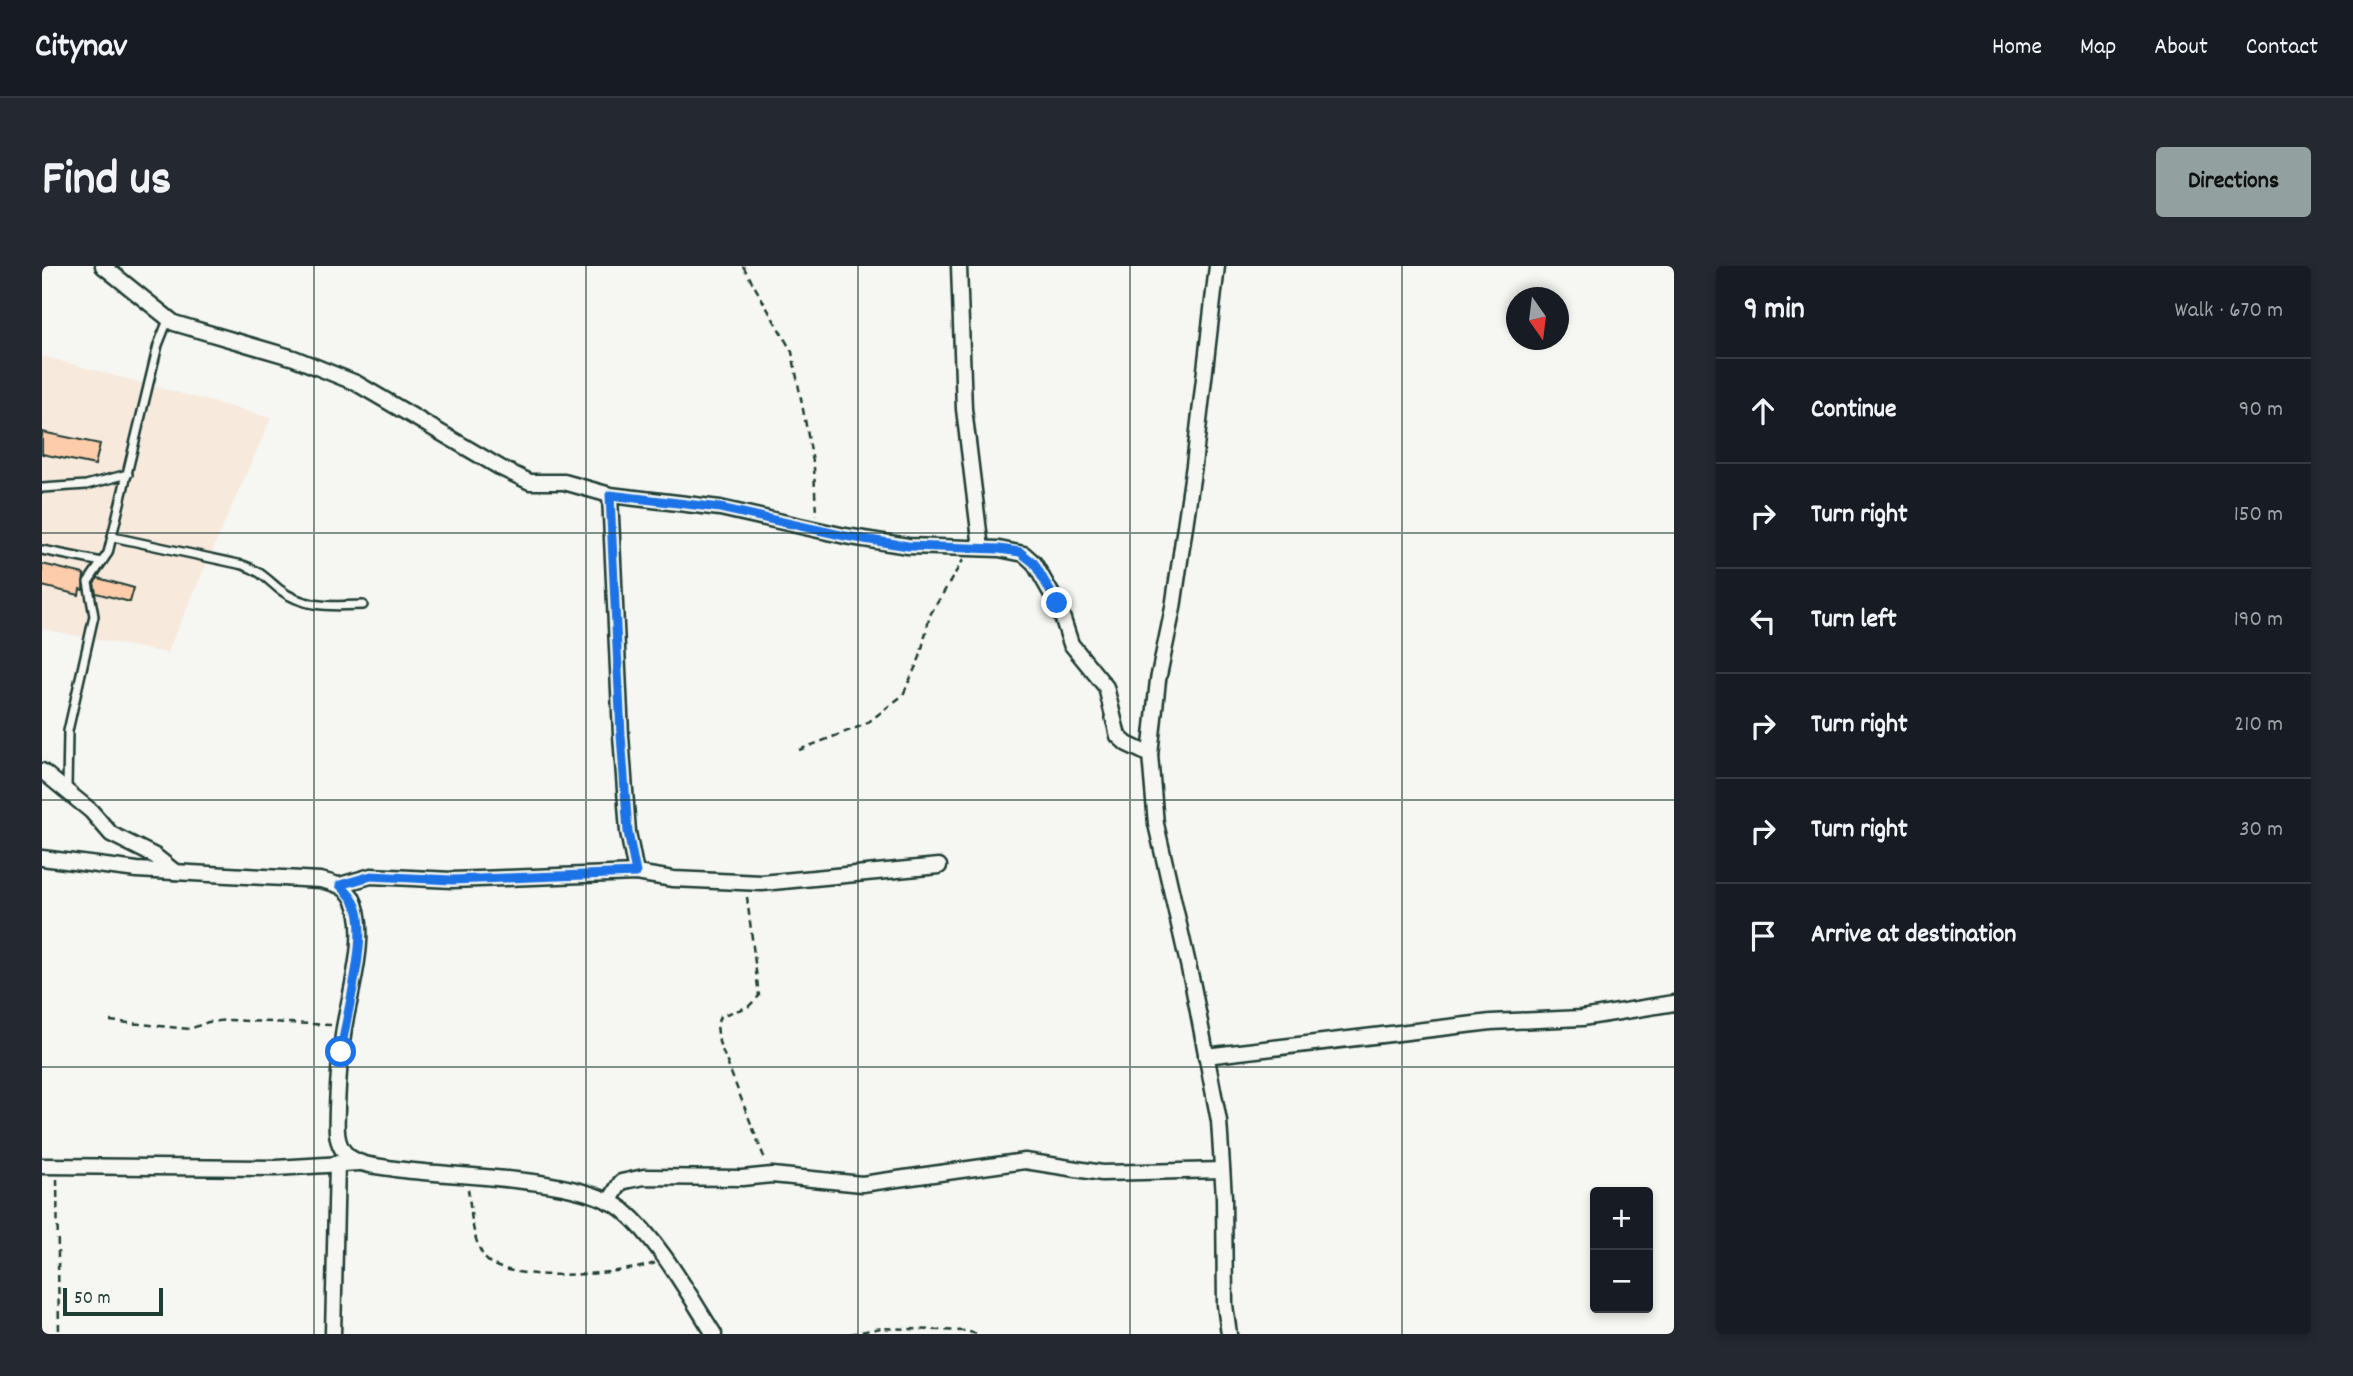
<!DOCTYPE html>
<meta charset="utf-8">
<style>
body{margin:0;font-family:Dekko,sans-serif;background:#242831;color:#f1f3f6}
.controls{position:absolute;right:21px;bottom:21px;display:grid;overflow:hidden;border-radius:7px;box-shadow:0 4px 10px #0003}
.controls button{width:63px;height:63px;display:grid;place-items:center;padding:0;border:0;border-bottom:2px solid #363941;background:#171b24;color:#f1f3f6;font:35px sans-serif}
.compass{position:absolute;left:1464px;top:21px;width:63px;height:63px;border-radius:50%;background:#171b24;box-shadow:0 4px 10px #0003;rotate:166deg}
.scale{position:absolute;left:21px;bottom:18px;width:100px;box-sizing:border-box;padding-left:7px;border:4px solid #1f3d34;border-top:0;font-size:19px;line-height:24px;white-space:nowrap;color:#1f3d34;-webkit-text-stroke:5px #f6f6f2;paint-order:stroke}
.stop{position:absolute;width:21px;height:21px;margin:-16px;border:5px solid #1a73e8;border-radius:50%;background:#fff}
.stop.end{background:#1a73e8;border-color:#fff;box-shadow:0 2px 7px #0008}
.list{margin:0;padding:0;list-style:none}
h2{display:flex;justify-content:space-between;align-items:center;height:91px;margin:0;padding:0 28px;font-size:30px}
h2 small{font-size:23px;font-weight:400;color:#9ea1a6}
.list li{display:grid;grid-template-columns:46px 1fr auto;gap:21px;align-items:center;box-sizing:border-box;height:105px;padding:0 28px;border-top:2px solid #363941}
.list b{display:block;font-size:26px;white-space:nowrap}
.list em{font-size:23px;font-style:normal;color:#9ea1a6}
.icon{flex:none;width:38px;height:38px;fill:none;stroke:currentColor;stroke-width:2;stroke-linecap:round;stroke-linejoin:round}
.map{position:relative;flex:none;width:1632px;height:1068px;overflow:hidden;border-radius:7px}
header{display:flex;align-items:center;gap:42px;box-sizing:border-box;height:98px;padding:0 35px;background:#171b24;border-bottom:2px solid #363941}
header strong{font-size:33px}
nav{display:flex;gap:38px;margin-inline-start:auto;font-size:24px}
.intro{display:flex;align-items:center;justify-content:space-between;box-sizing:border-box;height:168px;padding:0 42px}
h1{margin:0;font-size:49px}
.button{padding:18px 32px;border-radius:7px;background:#92a19f;color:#111;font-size:24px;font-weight:700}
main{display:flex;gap:42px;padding:0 42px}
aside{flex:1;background:#171b24;border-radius:7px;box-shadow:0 4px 10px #0003}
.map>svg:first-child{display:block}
.built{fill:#f8e9dd}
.building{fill:#fcccab;stroke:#1f3d34;stroke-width:2}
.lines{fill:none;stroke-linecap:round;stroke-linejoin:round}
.lane-casing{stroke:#1f3d34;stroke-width:12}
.street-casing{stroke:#1f3d34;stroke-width:19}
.path{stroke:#1f3d34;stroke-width:2.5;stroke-dasharray:7 5;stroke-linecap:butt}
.lane{stroke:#f6f6f2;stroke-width:7}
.street{stroke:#f6f6f2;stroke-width:14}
.route{stroke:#1a73e8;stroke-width:9}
.grid{fill:none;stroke:#1f3d34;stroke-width:2;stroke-opacity:0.55}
</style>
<header>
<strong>Citynav</strong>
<nav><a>Home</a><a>Map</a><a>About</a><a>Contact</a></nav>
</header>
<div class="intro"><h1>Find us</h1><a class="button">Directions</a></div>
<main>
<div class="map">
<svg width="1632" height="1068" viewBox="0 0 1632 1068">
<rect width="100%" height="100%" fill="#f6f6f2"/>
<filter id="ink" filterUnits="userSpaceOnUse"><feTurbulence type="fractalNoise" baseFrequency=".0143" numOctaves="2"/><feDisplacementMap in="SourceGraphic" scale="14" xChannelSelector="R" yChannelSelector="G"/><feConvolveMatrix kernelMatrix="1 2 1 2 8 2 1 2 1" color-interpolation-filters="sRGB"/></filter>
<g filter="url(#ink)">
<path class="built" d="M0,90L229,152L125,387L0,363Z"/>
<g class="building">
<path d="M0,166L58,178L53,199L0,188Z"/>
<path d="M0,298L42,308L41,324L38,323L37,329L0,320Z"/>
<path d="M56,312L92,322L88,336L54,327L52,317Z"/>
</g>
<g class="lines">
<g class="lane-casing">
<g id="lane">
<path d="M0,222L44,219L86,208"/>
<path d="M71,271L201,299C217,304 225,313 237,323C263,343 290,340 321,339"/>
<path d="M0,284L60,296"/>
<path d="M25,523L26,465L52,350L46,316L66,287L116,79L126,54"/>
</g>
</g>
<g class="street-casing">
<g id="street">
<path d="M61,0L132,57L252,92L314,117L459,202L488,216H522L568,229L678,242L803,270L866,280L957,283L982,288L992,297L1017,341L1029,378L1064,421L1076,470L1085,478L1108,489"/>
<path d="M917,0L922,143L939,282"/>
<path d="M1175,0L1152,199L1131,342L1116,414L1108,489L1114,558L1151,720L1177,855L1182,931L1183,1039L1187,1068"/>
<path d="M568,229L579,469L586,566L594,607"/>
<path d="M0,505L49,545L69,568L113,590L133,606"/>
<path d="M0,592L95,604L278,614C291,617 302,619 310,631C328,663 308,727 302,762C298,788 296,814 295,841C295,856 292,875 303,887C315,900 336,900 353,903C409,911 539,910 581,944C617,974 647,1029 672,1068"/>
<path d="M298,619L329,610L410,614L594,607L631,613L720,617L897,600"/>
<path d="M1164,790L1449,756L1540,752L1632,737"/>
<path d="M0,900L234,902L317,897"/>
<path d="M567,936L579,916L602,911L700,912L730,909L820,918L983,895L1060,907L1180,904"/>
<path d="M291,1068L295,897"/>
</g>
</g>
<g class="path">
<path d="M701,0L750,86L772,201L774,250"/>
<path d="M757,484L824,458L861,429L878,391L888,349L921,294"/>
<path d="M705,631L717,730L706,741L678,750L675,759L677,776L724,896"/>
<path d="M68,755L148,763L166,756L187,754L289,759"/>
<path d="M15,913L17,1068"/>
<path d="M426,923C429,944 430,975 443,992C463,1019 584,1008 613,997"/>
<path d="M808,1068L839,1062L923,1065L935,1068"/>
</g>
<use href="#lane" class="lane"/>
<use href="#street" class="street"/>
</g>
</g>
<g class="lines" filter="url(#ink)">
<path class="route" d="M299,786C304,749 324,680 316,646C313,634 306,627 298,619L329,610L410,614L594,607L586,566L579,469L568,229L678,242L803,270L866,280L957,283L978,286L992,297L1015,337"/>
</g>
<path class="grid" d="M272,0V1068M544,0V1068M816,0V1068M1088,0V1068M1360,0V1068M0,267H1632M0,534H1632M0,801H1632"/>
</svg>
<div class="controls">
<button>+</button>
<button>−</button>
</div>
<svg class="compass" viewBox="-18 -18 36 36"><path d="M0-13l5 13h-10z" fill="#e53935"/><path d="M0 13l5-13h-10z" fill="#9ea1a6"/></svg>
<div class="scale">50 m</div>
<div class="stop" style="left:299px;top:786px"></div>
<div class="stop end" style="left:1015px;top:337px"></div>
</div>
<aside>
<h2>9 min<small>Walk · 670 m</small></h2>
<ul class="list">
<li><svg class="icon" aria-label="ahead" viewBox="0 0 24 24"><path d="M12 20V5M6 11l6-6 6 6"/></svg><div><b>Continue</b></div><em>90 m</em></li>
<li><svg class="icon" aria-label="right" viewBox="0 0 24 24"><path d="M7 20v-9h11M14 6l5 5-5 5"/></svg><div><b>Turn right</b></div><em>150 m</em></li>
<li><svg class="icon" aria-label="left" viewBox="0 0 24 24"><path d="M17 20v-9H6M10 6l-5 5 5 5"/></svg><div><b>Turn left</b></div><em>190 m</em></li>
<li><svg class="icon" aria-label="right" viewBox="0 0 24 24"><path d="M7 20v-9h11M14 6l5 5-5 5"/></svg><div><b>Turn right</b></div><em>210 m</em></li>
<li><svg class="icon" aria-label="right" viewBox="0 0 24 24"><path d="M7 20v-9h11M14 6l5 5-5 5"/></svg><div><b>Turn right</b></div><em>30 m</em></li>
<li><svg class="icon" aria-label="arrive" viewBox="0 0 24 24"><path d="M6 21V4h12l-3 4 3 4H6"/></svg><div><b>Arrive at destination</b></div></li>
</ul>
</aside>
</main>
